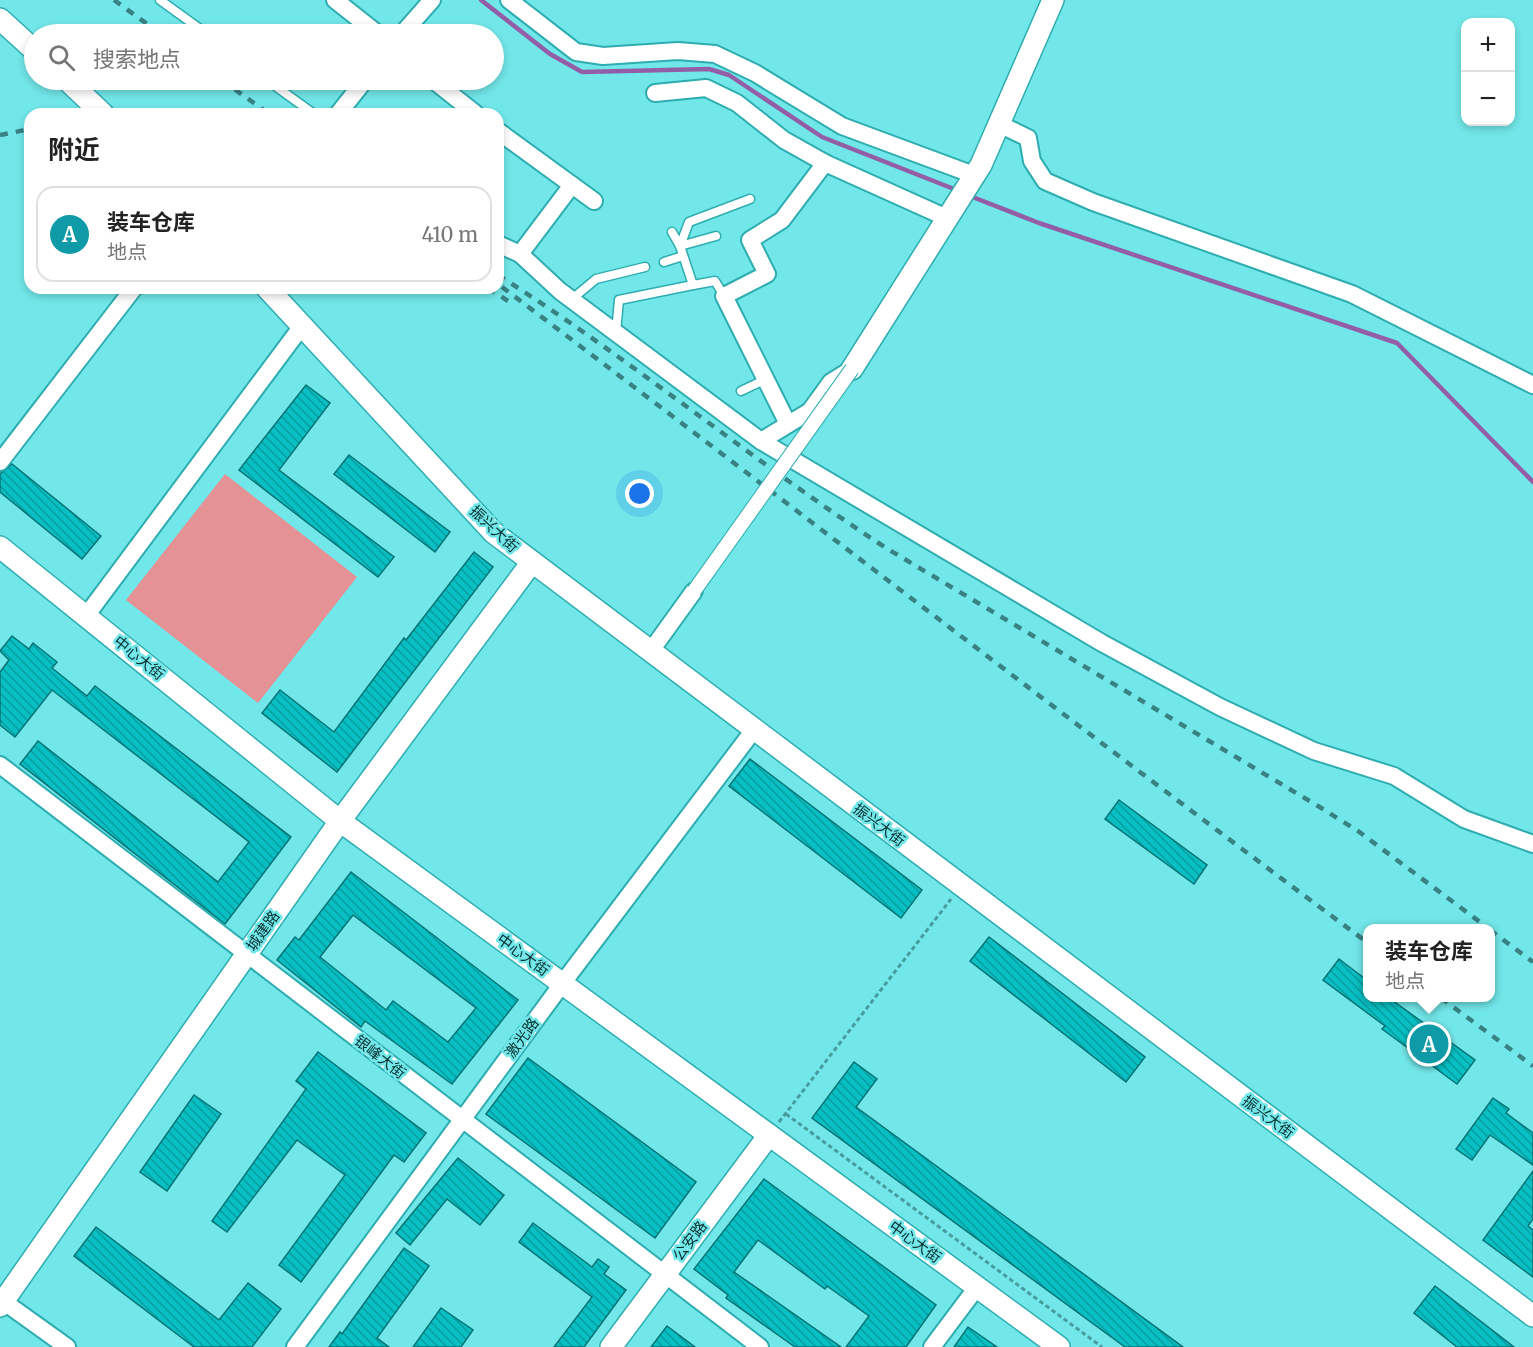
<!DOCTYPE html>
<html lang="zh">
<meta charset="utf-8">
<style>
body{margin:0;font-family:Merriweather,"Noto Sans SC",serif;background:#f2f2f2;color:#222}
.controls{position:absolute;right:18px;top:18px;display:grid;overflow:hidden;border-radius:12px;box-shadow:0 3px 9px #0003}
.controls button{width:54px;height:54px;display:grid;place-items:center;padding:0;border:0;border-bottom:2px solid #e0e0e0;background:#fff;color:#222;font:30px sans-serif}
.you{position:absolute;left:640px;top:494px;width:21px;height:21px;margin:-15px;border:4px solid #fff;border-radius:50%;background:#1a73e8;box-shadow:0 0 0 9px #1a73e833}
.badge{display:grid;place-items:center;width:39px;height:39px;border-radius:50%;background:#d03f54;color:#fff;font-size:20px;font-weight:700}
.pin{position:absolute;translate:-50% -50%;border:3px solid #fff;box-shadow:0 2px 6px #0006}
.popup{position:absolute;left:1363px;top:924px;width:132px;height:78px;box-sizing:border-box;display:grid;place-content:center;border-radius:12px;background:#fff;filter:drop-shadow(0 2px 4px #0005);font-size:20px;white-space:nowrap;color:#767676}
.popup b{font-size:22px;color:#222}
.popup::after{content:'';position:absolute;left:50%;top:100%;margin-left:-12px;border:12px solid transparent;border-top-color:#fff}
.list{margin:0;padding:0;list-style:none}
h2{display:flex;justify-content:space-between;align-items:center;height:78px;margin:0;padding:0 24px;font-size:26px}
h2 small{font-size:20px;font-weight:400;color:#767676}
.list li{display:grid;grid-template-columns:39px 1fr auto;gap:18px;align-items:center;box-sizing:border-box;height:96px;margin:0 12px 12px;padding:0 12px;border:2px solid #e0e0e0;border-radius:18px}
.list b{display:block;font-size:22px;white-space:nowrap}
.list p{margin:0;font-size:20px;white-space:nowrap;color:#767676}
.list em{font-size:20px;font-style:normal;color:#767676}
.icon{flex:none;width:33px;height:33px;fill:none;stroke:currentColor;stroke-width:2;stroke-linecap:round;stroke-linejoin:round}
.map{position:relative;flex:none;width:1533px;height:1347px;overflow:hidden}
.search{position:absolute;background:#fff;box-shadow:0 3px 9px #0003;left:24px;top:24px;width:480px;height:66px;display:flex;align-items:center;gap:15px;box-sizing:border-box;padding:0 21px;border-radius:33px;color:#767676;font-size:22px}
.panel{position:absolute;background:#fff;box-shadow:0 3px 9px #0003;left:24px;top:108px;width:480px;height:186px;border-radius:18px}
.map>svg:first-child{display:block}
.grass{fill:#e49296}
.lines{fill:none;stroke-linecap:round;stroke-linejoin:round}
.stream{stroke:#945ea7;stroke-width:4.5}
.building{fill:url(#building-back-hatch);stroke:#057375;stroke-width:1.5;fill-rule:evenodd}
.service-casing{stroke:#2eadb0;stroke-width:11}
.minor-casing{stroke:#2eadb0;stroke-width:20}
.tertiary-casing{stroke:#2eadb0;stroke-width:24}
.path{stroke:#479c9d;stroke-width:3;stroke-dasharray:4.5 3;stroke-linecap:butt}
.service{stroke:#fff;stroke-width:8}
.minor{stroke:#fff;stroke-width:16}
.tertiary{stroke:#fff;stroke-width:21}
.rail{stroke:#388284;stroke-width:4.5;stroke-dasharray:8 8;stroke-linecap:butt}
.pedestrian-bridge-casing{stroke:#2eadb0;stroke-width:16;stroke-linecap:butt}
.pedestrian-bridge{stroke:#fff;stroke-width:14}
.labels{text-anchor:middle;stroke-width:5;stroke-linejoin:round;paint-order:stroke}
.street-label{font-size:15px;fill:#093031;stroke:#72e7e9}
</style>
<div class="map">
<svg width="1533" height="1347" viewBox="0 0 1533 1347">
<defs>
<pattern id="building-back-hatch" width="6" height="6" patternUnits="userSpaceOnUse" patternTransform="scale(1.5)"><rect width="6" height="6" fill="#08c0c3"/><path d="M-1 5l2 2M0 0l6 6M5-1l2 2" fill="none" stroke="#079c9f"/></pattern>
</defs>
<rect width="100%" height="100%" fill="#72e7e9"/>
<path class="grass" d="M225,474L357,577L258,703L126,600Z"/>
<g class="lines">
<g class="stream">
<path d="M481,0L550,54L582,72L709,69L729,75L822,137L959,191"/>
<path d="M970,196L1039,223L1397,343L1533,482"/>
</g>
</g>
<g class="building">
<path d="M306,385L330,403L279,470L394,557L378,577L239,470Z"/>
<path d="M349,455L450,532L435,552L334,474Z"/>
<path d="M12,464L101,536L82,559L0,492V474Z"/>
<path d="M474,552L493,567L337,772L262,713L280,690L334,732L404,638L406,640Z"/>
<path d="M12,636L29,649L33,643L57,662L52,668L87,696L95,686L291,837L225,924L20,764L38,741L218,882L249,842L52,690L15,737L0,725V672L9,660L0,651Z"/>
<path d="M750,759L922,890L901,918L729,786Z"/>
<path d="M1119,800L1207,865L1194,884L1105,819Z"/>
<path d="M351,872L518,1000L452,1084L365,1021L361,1027L277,960L295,937L299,940ZM353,915L476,1008L448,1042L393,1001L386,1010L320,957Z"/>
<path d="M989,937L1145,1057L1126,1082L970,961Z"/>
<path d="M1339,959L1368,981V998H1389L1475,1060L1457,1084L1382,1029L1385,1026L1323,980Z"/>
<path d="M318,1052L426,1133L404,1162L394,1155L301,1282L279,1265L345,1175L297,1140L227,1232L212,1221L306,1089L296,1081Z"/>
<path d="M528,1058L696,1182L655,1238L486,1114Z"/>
<path d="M854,1062L877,1079L856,1107L1183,1347H1125L812,1118Z"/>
<path d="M194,1095L221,1114L167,1191L140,1172Z"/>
<path d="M1493,1098L1509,1109L1506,1113L1533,1133V1165L1490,1135L1472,1160L1456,1149Z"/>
<path d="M458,1158L504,1195L480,1225L447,1199L410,1245L396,1233Z"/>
<path d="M1533,1171V1219L1528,1226L1533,1230V1277L1483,1240Z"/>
<path d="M764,1179L936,1305L906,1347H846L869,1316L827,1286L825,1289L758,1240L734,1272L841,1347H795L726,1298L728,1295L694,1269Z"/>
<path d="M533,1223L592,1267L598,1259L609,1267L604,1274L626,1290L584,1347H554L592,1297L519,1242Z"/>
<path d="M96,1227L219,1320L248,1283L281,1309L252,1347H194L74,1256Z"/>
<path d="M404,1248L429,1266L377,1338L389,1347H329L340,1332L342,1334Z"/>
<path d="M1435,1286L1514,1347H1457L1414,1313Z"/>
<path d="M441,1308L473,1330L461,1347H413Z"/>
<path d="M667,1326L695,1347H651Z"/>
<path d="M968,1327L997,1347H954Z"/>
</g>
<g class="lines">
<g class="service-casing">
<g id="service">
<path d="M160,0L207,34"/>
<path d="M267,80L314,114"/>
<path d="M672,232L680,246L716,236"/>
<path d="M664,262L683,256"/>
<path d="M724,296L715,281L693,285L680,246L689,222L750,199"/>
<path d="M572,299L596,279L645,267"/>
<path d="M616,332L619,300L693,285"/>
<path d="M741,391L764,380"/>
</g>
</g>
<g class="minor-casing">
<g id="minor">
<path d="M335,0L378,34"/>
<path d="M509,0L576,52L603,56L678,51L715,54L755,73L842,126L974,175"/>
<path d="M402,34L432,0"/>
<path d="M433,80L476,114"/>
<path d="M655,93L706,88L737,103L784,140L825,163"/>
<path d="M338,114L365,80"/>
<path d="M999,124L1028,138L1032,161L1045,181L1093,202L1352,294L1533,385"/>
<path d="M498,131L594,201"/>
<path d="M498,244L520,254L560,291L761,441L810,411L831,382L852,369"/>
<path d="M520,254L572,185"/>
<path d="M788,424L724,296L767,274L750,240L782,220L825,163L947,218"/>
<path d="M761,441L1102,643L1220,707L1314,751L1394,776L1464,819L1533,844"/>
<path d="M0,462L134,288"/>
<path d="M86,616L302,326"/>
<path d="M650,652L694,591"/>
<path d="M0,765L760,1347"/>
<path d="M0,1299L67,1347"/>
<path d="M295,1347L562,984L753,731"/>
<path d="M932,1347L977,1287"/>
</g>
</g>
<g class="tertiary-casing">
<g id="tertiary">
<path d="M0,19L34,50"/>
<path d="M67,80L103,114"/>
<path d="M267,288L494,533L1533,1316"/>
<path d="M852,369L981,165L1053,0"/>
<path d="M0,547L340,821L1059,1347"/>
<path d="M0,1306L340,821L532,562"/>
<path d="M611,1347L769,1135"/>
</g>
</g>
<g class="path">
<path d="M786,1114L1102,1347"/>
<path d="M779,1122L951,899"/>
</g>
<use href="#service" class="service"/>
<use href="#minor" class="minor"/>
<use href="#tertiary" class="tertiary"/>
<g class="rail">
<path d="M114,0L161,34"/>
<path d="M222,80L269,114"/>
<path d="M0,135L30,129"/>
<path d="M498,275C632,360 754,462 886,548L1318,806L1358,831L1488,928"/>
<path d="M502,287C791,505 1077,727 1368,943"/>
<path d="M488,288L508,301"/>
<path d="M1490,930L1533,962"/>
<path d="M1441,998L1533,1066"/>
</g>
<g class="pedestrian-bridge-casing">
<path id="pedestrian-bridge" d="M694,591L852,369"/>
</g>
<use href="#pedestrian-bridge" class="pedestrian-bridge"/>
</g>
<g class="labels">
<g class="street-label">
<text transform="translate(494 529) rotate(43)" y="5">振兴大街</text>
<text transform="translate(139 658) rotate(39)" y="5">中心大街</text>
<text transform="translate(879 825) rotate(37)" y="5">振兴大街</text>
<text transform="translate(263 931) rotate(-55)" y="5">城建路</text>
<text transform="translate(523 955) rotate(36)" y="5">中心大街</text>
<text transform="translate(522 1038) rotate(-54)" y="5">激光路</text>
<text transform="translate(380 1057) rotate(38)" y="5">银峰大街</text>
<text transform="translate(1268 1117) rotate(37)" y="5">振兴大街</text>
<text transform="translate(690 1241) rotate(-53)" y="5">公安路</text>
<text transform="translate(915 1242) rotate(36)" y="5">中心大街</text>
</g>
</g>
</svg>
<div class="controls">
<button>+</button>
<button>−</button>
</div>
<div class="you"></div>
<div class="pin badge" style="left:1429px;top:1044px;background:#0f9aa8">A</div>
<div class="popup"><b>装车仓库</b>地点</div>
<div class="search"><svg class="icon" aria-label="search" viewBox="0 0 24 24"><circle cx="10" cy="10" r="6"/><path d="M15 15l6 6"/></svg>搜索地点</div>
<section class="panel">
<h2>附近<small></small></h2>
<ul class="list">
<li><span class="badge" style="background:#0f9aa8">A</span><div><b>装车仓库</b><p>地点</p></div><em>410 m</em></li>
</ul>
</section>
</div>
